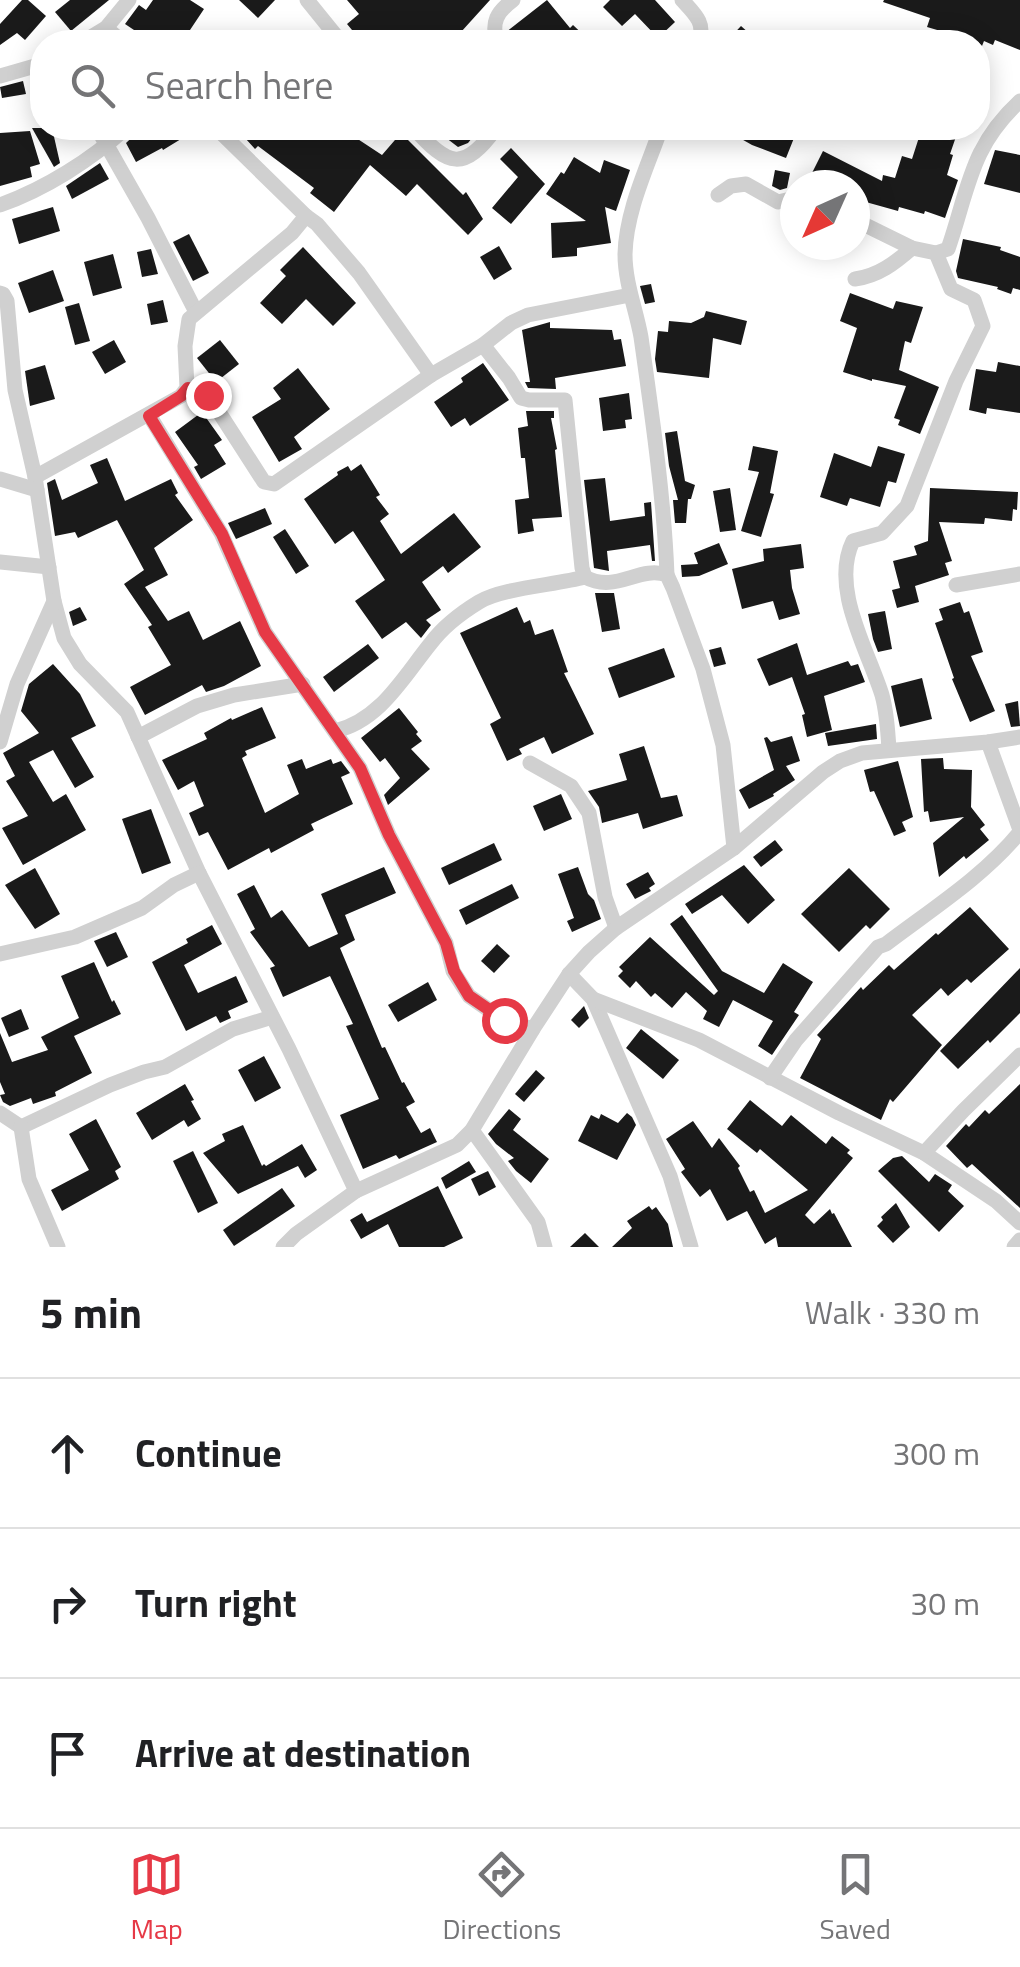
<!DOCTYPE html>
<meta charset="utf-8">
<style>
body{margin:0;font-family:"Titillium Web",sans-serif;background:#f6f6f6;color:#202124}
.compass{position:absolute;left:780px;top:170px;width:90px;height:90px;border-radius:50%;background:#fff;box-shadow:0 5px 25px #0003;rotate:225deg}
.stop{position:absolute;width:30px;height:30px;margin:-22px;border:8px solid #e63946;border-radius:50%;background:#fff}
.stop.end{background:#e63946;border-color:#fff;box-shadow:0 2px 10px #0008}
.list{margin:0;padding:0;list-style:none}
h2{display:flex;justify-content:space-between;align-items:center;height:130px;margin:0;padding:0 40px;font-size:42px}
h2 small{font-size:32px;font-weight:400;color:#757577}
.list li{display:grid;grid-template-columns:65px 1fr auto;gap:30px;align-items:center;box-sizing:border-box;height:150px;padding:0 40px;border-top:2px solid #e0e0e0}
.list b{display:block;font-size:38px;white-space:nowrap}
.list em{font-size:32px;font-style:normal;color:#757577}
.icon{flex:none;width:55px;height:55px;fill:none;stroke:currentColor;stroke-width:2;stroke-linecap:round;stroke-linejoin:round}
.map{position:relative;flex:none;width:1020px;height:1247px;overflow:hidden}
.search{position:absolute;background:#fff;box-shadow:0 5px 25px #0003;left:30px;right:30px;top:30px;height:110px;display:flex;align-items:center;gap:25px;box-sizing:border-box;padding:0 35px;border-radius:40px;color:#757577;font-size:38px}
.sheet{height:580px;background:#fff}
nav{display:flex;justify-content:space-around;align-items:center;box-sizing:border-box;height:140px;border-top:2px solid #e0e0e0;background:#fff;font-size:28px;color:#757577}
nav a{display:grid;justify-items:center;gap:5px}
nav .on{color:#e63946}
.map>svg:first-child{display:block}
.building{fill:#1a1a1a}
.lines{fill:none;stroke-linecap:round;stroke-linejoin:round}
.minor{stroke:#d0d0d0;stroke-width:15}
.route{stroke:#e63946;stroke-width:12}
</style>
<div class="map">
<svg width="1020" height="1247" viewBox="0 0 1020 1247">
<rect width="100%" height="100%" fill="#fff"/>
<g class="building">
<path d="M22,0H28L46,16L25,40L17,33L0,45V24Z"/>
<path d="M70,0H109L71,31L55,12Z"/>
<path d="M153,0H190L204,9L182,42H152L125,24L139,5L146,10Z"/>
<path d="M239,0H275L258,18Z"/>
<path d="M347,0H490L461,32L472,42H362L347,24L359,14Z"/>
<path d="M547,0L570,28L573,25L591,42H508L506,32Z"/>
<path d="M610,0H655L675,22L658,38L635,14L622,26L603,7Z"/>
<path d="M884,0H1020V50L995,40L993,45L984,41L982,46L978,42L927,27L930,18L883,2Z"/>
<path d="M741,26L759,42H726Z"/>
<path d="M23,81L26,94L2,98L0,87Z"/>
<path d="M32,128H52L60,163L54,167Z"/>
<path d="M142,128H199L163,150L162,148L136,162L126,143Z"/>
<path d="M236,128H341L382,155L401,133L463,195L466,192L483,219L468,235L417,184L406,196L370,165L334,212L310,193L314,188L258,146L255,149Z"/>
<path d="M433,128H480L468,143L458,147Z"/>
<path d="M722,128H798L786,158L752,145Z"/>
<path d="M922,128H959L950,154L953,155L947,175L958,180L945,218L925,211L924,214L899,207L898,211L855,199V185H826L810,177L823,151L882,181L883,175L895,178L902,156L912,159Z"/>
<path d="M30,131L40,164L30,167L32,177L0,186V133Z"/>
<path d="M511,148L545,184L511,224L492,208L518,177L500,159Z"/>
<path d="M995,150L1020,155V193L984,184Z"/>
<path d="M574,157L600,173L604,160L630,170L616,211L605,207L611,243L577,248V256L552,258L551,223L586,221L546,194L561,172L564,174Z"/>
<path d="M100,163L109,179L72,199L66,186Z"/>
<path d="M775,170L790,173L787,188L780,190L772,186Z"/>
<path d="M53,207L60,231L19,244L12,219Z"/>
<path d="M189,234L209,273L193,281L173,242Z"/>
<path d="M963,239L1001,247L1000,250L1020,257V290L1013,288L1011,294L997,289L998,287L958,278L956,271Z"/>
<path d="M499,246L512,269L494,280L480,257Z"/>
<path d="M303,247L356,303L333,326L306,299L282,324L260,303L286,276L280,270Z"/>
<path d="M151,249L158,274L142,277L137,252Z"/>
<path d="M113,254L122,288L93,296L84,262Z"/>
<path d="M53,270L64,301L29,313L18,283Z"/>
<path d="M651,284L655,302L645,304L640,286Z"/>
<path d="M850,293L893,309L896,301L923,307L911,343L905,341L899,370L939,387L920,434L898,425L900,420L894,418L906,386L872,379V381L843,372L857,328L840,321Z"/>
<path d="M163,300L168,322L151,325L147,304Z"/>
<path d="M79,303L90,341L75,345L65,307Z"/>
<path d="M706,311L747,321L741,345L713,338L709,378L657,372L655,359L658,331L668,332L669,321L691,323L704,317Z"/>
<path d="M550,322V328L612,330L614,340L621,339L626,366L555,378L556,389L528,388L525,382H530L522,330Z"/>
<path d="M114,340L126,362L105,374L92,352Z"/>
<path d="M220,340L239,364L216,382L197,358Z"/>
<path d="M998,362L1020,366V413L987,408L986,414L969,410L976,369L996,372Z"/>
<path d="M483,363L509,400L470,426L465,418L451,427L434,402L463,382L461,378Z"/>
<path d="M45,365L55,399L30,406L25,371Z"/>
<path d="M298,368L330,409L294,437L302,449L279,462L252,417L281,399L273,388Z"/>
<path d="M629,393L632,419L625,420L626,428L603,431L599,398Z"/>
<path d="M526,411H554V418H551L557,449L555,450L562,517L532,519L534,531L518,534L515,500L529,498L525,458H521L518,428L528,426Z"/>
<path d="M202,412L222,440L214,445L226,464L201,479L194,467L198,465L175,432Z"/>
<path d="M677,431L685,481L695,485L691,499H688L686,523H675L673,500H678L669,466L665,433Z"/>
<path d="M753,446L778,451L770,493L774,494L761,537L741,531L759,472L748,470Z"/>
<path d="M878,446L905,454L896,483L888,481L880,507L850,498L847,506L820,497L834,453L871,467Z"/>
<path d="M107,458L125,501L171,479L178,493L175,495L193,520L154,548L168,575L145,587L168,621L189,611L203,640L240,621L261,666L224,686L206,692L202,685L145,715L130,687L171,665L148,627L152,625L124,584L144,570L117,520L78,538L75,532L55,536L47,483L55,479L62,500L98,483L90,465Z"/>
<path d="M361,464L380,495L376,497L389,514L380,521L401,554L454,513L481,547L448,573L443,566L422,582L441,610L426,620L431,625L421,638L406,622L382,639L355,601L385,580L353,531L335,544L304,499L338,475L337,472L348,466L351,471Z"/>
<path d="M605,478L610,521L645,516L644,503L651,502L655,561H652L650,545L607,551L609,571L594,568L584,480Z"/>
<path d="M730,488L736,530L720,532L713,491Z"/>
<path d="M930,488L1018,492L1017,510L1013,509L1012,521L985,518L984,524L939,522L952,561L945,563L949,575L915,586L919,602L897,608L892,590L900,588L893,561L917,555L914,546L928,541Z"/>
<path d="M265,508L272,524L236,539L228,523Z"/>
<path d="M285,529L309,566L296,574L273,537Z"/>
<path d="M719,543L728,564L699,576L682,577L681,565L698,564L694,553Z"/>
<path d="M801,544L804,568L790,570L792,588L800,614L779,620L773,601L742,609L732,569L764,561L763,549Z"/>
<path d="M595,593H614L620,629L602,632Z"/>
<path d="M960,602L964,613L969,611L983,652L971,656L995,711L970,722L952,679L954,678L935,623L943,620L939,609Z"/>
<path d="M80,607L87,620L73,626L69,612Z"/>
<path d="M517,607L524,623L530,620L535,635L553,629L568,672L564,673L594,734L552,754L544,737L519,749L522,754L507,761L490,724L501,718L460,633Z"/>
<path d="M885,611L892,649L878,652L873,639L868,614Z"/>
<path d="M797,643L807,675L848,661L851,666L858,664L865,682L824,696L832,730L807,737L802,715L805,714L792,677L769,686L757,659Z"/>
<path d="M368,644L379,658L334,692L323,677Z"/>
<path d="M721,647L726,664L714,667L709,650Z"/>
<path d="M664,648L675,677L619,698L608,668Z"/>
<path d="M53,664L80,694L96,726L71,738L94,777L75,788L53,750L29,762L53,802L66,794L86,830L23,865L2,828L28,816L6,781L15,776L3,753L39,733L21,711L29,684Z"/>
<path d="M922,678L932,719L900,727L891,686Z"/>
<path d="M1018,701L1020,726L1011,727L1005,704Z"/>
<path d="M262,707L276,738L245,751L247,755L242,758L265,813L299,794L287,765L302,759L306,769L331,759L333,764L341,761L350,773L341,777L353,804L311,824L314,830L271,853L269,848L228,870L208,832L199,836L189,813L204,806L194,781L178,790L162,760L207,739L204,733L231,718L232,720Z"/>
<path d="M399,708L418,732L416,734L422,741L411,749L430,769L388,805L384,795L400,778L385,758L380,762L361,738Z"/>
<path d="M876,724L877,739L828,746L825,733Z"/>
<path d="M792,736L800,761L786,766L795,780L773,794L774,796L749,809L739,790L774,770L764,738L767,737L771,742Z"/>
<path d="M644,746L661,798L677,795L683,816L643,829L638,813L602,823L599,807L588,791L627,780L619,754Z"/>
<path d="M943,758L944,769L972,770L971,807L985,825L980,829L989,840L966,859L964,856L939,877L933,843L964,817L930,822L928,811L924,812L921,759Z"/>
<path d="M898,761L913,817L902,822L906,831L894,836L874,791L870,792L864,770Z"/>
<path d="M561,794L572,819L544,831L533,806Z"/>
<path d="M151,809L171,863L142,874L122,819Z"/>
<path d="M775,840L783,850L761,867L753,857Z"/>
<path d="M494,843L502,860L449,885L441,868Z"/>
<path d="M744,865L775,900L748,924L722,895L692,914L685,904Z"/>
<path d="M384,867L396,893L345,915L355,940L340,948L382,1048L385,1047L402,1083L404,1082L415,1102L406,1107L421,1133L430,1128L437,1142L399,1159L396,1155L363,1169L340,1115L379,1099L346,1026L353,1024L330,976L283,997L270,968L275,966L250,932L255,929L237,894L254,885L271,918L282,910L309,947L338,934L321,894Z"/>
<path d="M578,867L588,894L594,900L601,919L572,932L567,921L574,918L558,874Z"/>
<path d="M35,868L60,914L35,929L5,885Z"/>
<path d="M849,868L890,909L870,929L866,925L839,952L801,914Z"/>
<path d="M648,872L655,884L649,888L651,891L635,899L626,884Z"/>
<path d="M512,884L519,898L466,925L459,910Z"/>
<path d="M970,907L1009,949L971,983L967,979L948,996L941,988L912,1015L942,1045L893,1102L890,1099L881,1120L800,1078L821,1039L817,1035L861,987L863,990L889,965L894,970L936,933L938,935Z"/>
<path d="M682,915L722,971L764,993L783,963L813,982L794,1012L799,1015L772,1055L758,1046L773,1021L733,1000L719,1027L703,1019L707,1011L686,992L672,1008L655,993L651,997L636,981L630,988L618,976L623,971L619,967L650,937L714,995L718,991L670,924Z"/>
<path d="M212,925L222,944L184,965L198,993L236,976L248,1002L228,1011L231,1018L220,1023L216,1016L186,1031L152,962L188,943L186,939Z"/>
<path d="M116,932L128,957L107,967L94,941Z"/>
<path d="M497,944L510,956L494,973L481,961Z"/>
<path d="M94,962L112,1002L114,1000L121,1014L74,1036L92,1073L55,1092L56,1096L33,1104L31,1098L10,1106L3,1102L0,1095L5,1094L0,1082V1033L12,1062L48,1050L41,1037L79,1018L61,976Z"/>
<path d="M1020,968V1013L990,1043L988,1040L958,1069L940,1051Z"/>
<path d="M428,982L437,1000L398,1022L388,1005Z"/>
<path d="M584,1006L589,1018L579,1028L571,1020Z"/>
<path d="M21,1009L29,1029L9,1037L1,1018Z"/>
<path d="M641,1029L679,1060L663,1079L626,1048Z"/>
<path d="M264,1056L281,1088L255,1102L238,1070Z"/>
<path d="M536,1070L545,1078L524,1102L515,1094Z"/>
<path d="M185,1084L194,1100L191,1101L201,1119L188,1127L184,1120L152,1140L136,1113Z"/>
<path d="M1020,1084V1208L972,1164L967,1168L946,1146L966,1124L969,1127L985,1110L989,1114Z"/>
<path d="M750,1100L782,1126L791,1115L826,1144L832,1136L850,1150L847,1153L853,1158L805,1215L814,1224L830,1209L832,1214L834,1213L852,1247H778L776,1237L765,1244L747,1211L727,1221L710,1189L700,1197L681,1172L685,1169L666,1139L693,1121L712,1148L719,1138L740,1166L738,1168L750,1192L754,1190L765,1213L808,1190L760,1149L757,1153L727,1129Z"/>
<path d="M509,1109L521,1119L513,1130L549,1159L531,1183L516,1171L508,1161L514,1158L496,1144L488,1134Z"/>
<path d="M627,1113L632,1117L636,1125L617,1160L578,1141L591,1115L599,1119L601,1114L618,1123Z"/>
<path d="M96,1119L121,1167L115,1171L119,1179L62,1211L51,1190L89,1170L69,1134Z"/>
<path d="M243,1125L262,1166L264,1164L266,1166L302,1144L317,1170L305,1178L298,1166L238,1194L203,1153L225,1141L222,1134Z"/>
<path d="M193,1151L218,1203L198,1213L173,1161Z"/>
<path d="M902,1156L929,1182L935,1174L952,1185L948,1191L964,1206L939,1232L878,1171L893,1158Z"/>
<path d="M469,1161L476,1172L446,1189L441,1178Z"/>
<path d="M488,1171L496,1187L479,1196L471,1179Z"/>
<path d="M438,1186L463,1238L444,1247H399L388,1224L361,1239L350,1220L362,1213L367,1222Z"/>
<path d="M282,1188L295,1206L234,1246L223,1230Z"/>
<path d="M896,1203L910,1227L893,1243L877,1226L883,1220L881,1217Z"/>
<path d="M649,1206L652,1210L656,1207L668,1224L673,1247H612L632,1228L627,1221Z"/>
<path d="M585,1233L599,1247H570Z"/>
</g>
<g class="lines">
<g class="minor">
<path d="M307,0L341,42"/>
<path d="M682,0C694,13 707,24 698,42"/>
<path d="M106,28L123,42"/>
<path d="M83,42L106,28L129,0"/>
<path d="M497,42C491,22 497,12 513,0"/>
<path d="M0,76L42,64"/>
<path d="M97,128L148,218L196,312"/>
<path d="M414,128C448,167 464,172 496,128"/>
<path d="M661,128C647,168 626,211 625,254C625,283 636,309 641,337C652,415 664,497 667,575"/>
<path d="M718,195L731,186L746,184L778,202L795,198"/>
<path d="M0,205C45,189 91,160 126,128"/>
<path d="M306,216L317,224L359,273L431,375"/>
<path d="M855,220L912,248L936,253L951,289L974,300L983,326L956,381L907,506L882,533L853,541C830,588 868,650 882,695C887,713 888,732 889,750"/>
<path d="M936,253L948,249C969,188 970,147 1020,101"/>
<path d="M855,279C878,276 895,263 912,248"/>
<path d="M0,293L3,294L7,301L15,390L35,477L54,601L64,638L80,664L127,712L199,873L289,1049L356,1191"/>
<path d="M483,345L509,378L521,398L529,400H565L582,568L585,577C616,594 639,565 667,575L673,588L703,669L723,745L734,848"/>
<path d="M187,388L208,395L264,482L274,484L431,375L483,345L511,323L528,315L630,295"/>
<path d="M149,415L221,533L265,632L360,768L389,835L446,943L453,971L469,996L503,1020L533,1029"/>
<path d="M35,477L181,396L187,388L185,346L189,319L292,233L306,216L216,128"/>
<path d="M0,479L37,490"/>
<path d="M0,562L49,567"/>
<path d="M956,585L1020,574"/>
<path d="M335,731C380,721 404,676 431,643C443,627 461,613 479,602C502,588 555,585 585,577"/>
<path d="M138,737L197,706L234,695L303,684"/>
<path d="M0,742L17,684L54,601"/>
<path d="M988,742L1020,830"/>
<path d="M530,763L571,786L589,813L605,897L616,928"/>
<path d="M0,954L75,937L142,908L174,885L199,873"/>
<path d="M569,974L593,999L670,1176L691,1247"/>
<path d="M593,999L699,1040L839,1113L924,1153L996,1201L1020,1223"/>
<path d="M770,1078L796,1040L878,947L886,944C932,909 983,877 1020,832"/>
<path d="M0,1113L21,1127"/>
<path d="M21,1127L110,1085L144,1072L165,1067L233,1029L272,1017"/>
<path d="M21,1127L29,1179L58,1247"/>
<path d="M472,1130L538,1222L545,1247"/>
<path d="M924,1153L963,1111L1020,1055"/>
<path d="M283,1247L296,1234L356,1191L457,1145L472,1130L533,1029L569,974L589,952L616,928L734,848L823,772L840,761L862,753L988,742L1020,737"/>
<path d="M1014,1247L1020,1240"/>
</g>
</g>
<g class="lines">
<path class="route" d="M208,395L188,388L181,396L149,416L222,534L265,632L360,768L389,835L446,943L454,971L469,996L504,1020"/>
</g>
</svg>
<svg class="compass" viewBox="-18 -18 36 36"><path d="M0-13l5 13h-10z" fill="#e53935"/><path d="M0 13l5-13h-10z" fill="#757577"/></svg>
<div class="stop" style="left:504px;top:1020px"></div>
<div class="stop end" style="left:208px;top:395px"></div>
<div class="search"><svg class="icon" aria-label="search" viewBox="0 0 24 24"><circle cx="10" cy="10" r="6"/><path d="M15 15l6 6"/></svg>Search here</div>
</div>
<section class="sheet">
<h2>5 min<small>Walk · 330 m</small></h2>
<ul class="list">
<li><svg class="icon" aria-label="ahead" viewBox="0 0 24 24"><path d="M12 20V5M6 11l6-6 6 6"/></svg><div><b>Continue</b></div><em>300 m</em></li>
<li><svg class="icon" aria-label="right" viewBox="0 0 24 24"><path d="M7 20v-9h11M14 6l5 5-5 5"/></svg><div><b>Turn right</b></div><em>30 m</em></li>
<li><svg class="icon" aria-label="arrive" viewBox="0 0 24 24"><path d="M6 21V4h12l-3 4 3 4H6"/></svg><div><b>Arrive at destination</b></div></li>
</ul>
</section>
<nav>
<a class="on"><svg class="icon" aria-label="map" viewBox="0 0 24 24"><path d="M3 6l6-2 6 2 6-2v14l-6 2-6-2-6 2zM9 4v14M15 6v14"/></svg>Map</a>
<a><svg class="icon" aria-label="directions" viewBox="0 0 24 24"><path d="M12 3l9 9-9 9-9-9zM9 14v-3h6M13 9l2 2-2 2"/></svg>Directions</a>
<a><svg class="icon" aria-label="saved" viewBox="0 0 24 24"><path d="M7 4h10v16l-5-4-5 4z"/></svg>Saved</a>
</nav>
